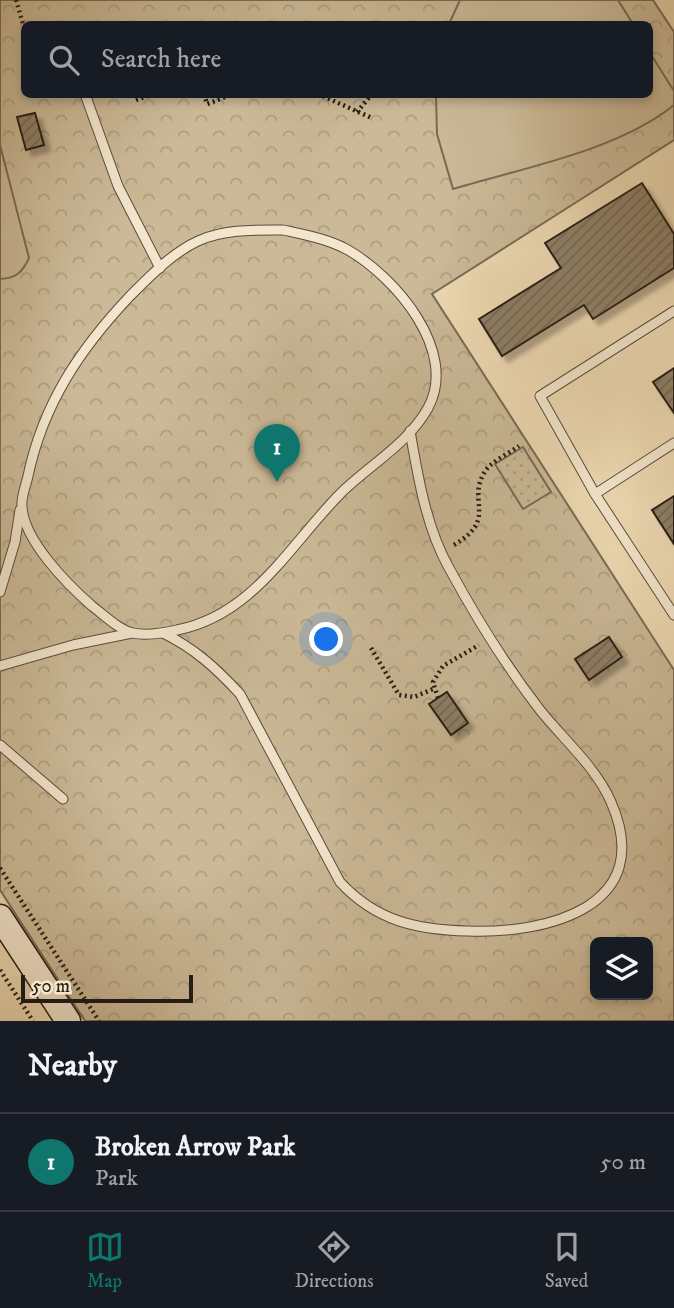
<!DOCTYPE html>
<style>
body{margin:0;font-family:"IM FELL DW Pica",serif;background:#20242c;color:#f1f3f6}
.controls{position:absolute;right:21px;bottom:21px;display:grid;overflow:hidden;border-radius:10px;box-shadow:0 4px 10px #0003}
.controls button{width:63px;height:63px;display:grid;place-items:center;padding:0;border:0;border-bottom:2px solid #363941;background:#171b24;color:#f1f3f6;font:35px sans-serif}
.scale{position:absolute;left:21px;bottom:18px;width:172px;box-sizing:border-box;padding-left:7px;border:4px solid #261d14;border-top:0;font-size:19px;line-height:24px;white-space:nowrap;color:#261d14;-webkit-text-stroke:5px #f3e6cd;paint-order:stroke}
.you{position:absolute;left:327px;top:640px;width:24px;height:24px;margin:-18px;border:5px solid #fff;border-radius:50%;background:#1a73e8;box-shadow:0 0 0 10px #1a73e833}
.badge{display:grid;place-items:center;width:46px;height:46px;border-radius:50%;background:#0f766e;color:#fff;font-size:23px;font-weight:700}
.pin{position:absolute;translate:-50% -58px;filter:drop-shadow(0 2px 4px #0008)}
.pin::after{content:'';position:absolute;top:37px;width:24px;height:21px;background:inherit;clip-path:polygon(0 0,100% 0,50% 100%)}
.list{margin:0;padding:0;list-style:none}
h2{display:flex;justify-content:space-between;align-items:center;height:91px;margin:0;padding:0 28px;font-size:30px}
h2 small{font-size:23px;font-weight:400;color:#9ea1a6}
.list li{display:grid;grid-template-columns:46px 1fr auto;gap:21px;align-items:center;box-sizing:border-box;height:98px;padding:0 28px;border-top:2px solid #363941}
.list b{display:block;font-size:26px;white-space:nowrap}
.list p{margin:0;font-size:23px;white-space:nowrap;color:#9ea1a6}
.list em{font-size:23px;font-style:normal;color:#9ea1a6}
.icon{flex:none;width:38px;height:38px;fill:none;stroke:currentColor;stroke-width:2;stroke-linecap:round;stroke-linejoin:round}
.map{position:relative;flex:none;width:674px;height:1021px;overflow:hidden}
.search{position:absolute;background:#171b24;box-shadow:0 4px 10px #0003;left:21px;right:21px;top:21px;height:77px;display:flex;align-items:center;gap:18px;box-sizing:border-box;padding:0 24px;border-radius:10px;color:#9ea1a6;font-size:26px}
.sheet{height:189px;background:#171b24}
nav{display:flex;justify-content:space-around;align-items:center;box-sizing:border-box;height:98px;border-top:2px solid #363941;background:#171b24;font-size:19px;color:#9ea1a6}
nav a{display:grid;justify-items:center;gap:4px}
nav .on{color:#0f766e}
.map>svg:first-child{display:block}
.park{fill:url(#park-crowns);stroke:#786b56;stroke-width:2;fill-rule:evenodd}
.garden{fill:url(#garden-dots);stroke:#786b56;stroke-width:2}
.pitch{fill:#cbb997;stroke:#786b56;stroke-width:2}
.building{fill:url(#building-hatch);stroke:#261d14;stroke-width:2;filter:url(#shadow)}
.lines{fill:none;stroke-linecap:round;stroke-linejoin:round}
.service-casing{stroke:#584c3c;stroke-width:11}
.secondary-casing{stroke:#261d14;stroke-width:27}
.path{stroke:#261d14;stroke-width:4.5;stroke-dasharray:2 3.5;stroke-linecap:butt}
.service{stroke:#f3e6cd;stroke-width:9}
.secondary{stroke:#f3e6cd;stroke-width:24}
</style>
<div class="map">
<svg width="674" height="1021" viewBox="0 0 674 1021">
<defs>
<pattern id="park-crowns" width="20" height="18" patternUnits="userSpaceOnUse" patternTransform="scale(1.75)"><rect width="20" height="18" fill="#cbb997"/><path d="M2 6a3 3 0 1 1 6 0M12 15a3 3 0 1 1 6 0" fill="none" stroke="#ae9f81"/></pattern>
<pattern id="garden-dots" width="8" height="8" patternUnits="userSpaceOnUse" patternTransform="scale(1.75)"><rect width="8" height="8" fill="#cbb997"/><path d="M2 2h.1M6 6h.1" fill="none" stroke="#ae9f81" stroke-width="1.8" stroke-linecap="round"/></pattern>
<pattern id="building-hatch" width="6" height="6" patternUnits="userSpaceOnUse" patternTransform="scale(1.75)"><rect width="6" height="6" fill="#8d7f66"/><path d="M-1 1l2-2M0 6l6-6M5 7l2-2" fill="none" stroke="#736753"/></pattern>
<filter id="shadow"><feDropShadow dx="6" dy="6" stdDeviation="2" flood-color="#0004"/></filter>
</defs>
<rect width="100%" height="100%" fill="#edd9b2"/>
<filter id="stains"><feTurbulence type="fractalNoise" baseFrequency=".00286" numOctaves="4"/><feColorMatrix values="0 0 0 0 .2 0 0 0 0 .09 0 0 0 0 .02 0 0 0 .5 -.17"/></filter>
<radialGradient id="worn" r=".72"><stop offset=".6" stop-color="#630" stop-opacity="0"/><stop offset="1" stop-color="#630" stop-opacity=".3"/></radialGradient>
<path class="park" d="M0,0H653L674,32V140L432,294L674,670V1021H85L0,890ZM24,24H650V94H24ZM595,942H648V995H595Z"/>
<path class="garden" d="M523,447L551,492L523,509L495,464Z"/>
<g class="pitch">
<path d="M460,0H618L633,24H449Z"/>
<path d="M650,53L674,91V105C617,151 522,168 453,189L437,134L436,95L650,94Z"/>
<path d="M0,145L29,258C22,273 16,278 0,279Z"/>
</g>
<g class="building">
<path d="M35,113L44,145L26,150L17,117Z"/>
<path d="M642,183L674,234V268L593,319L584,305L502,356L479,319L561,268L545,243Z"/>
<path d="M674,368V413L653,382Z"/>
<path d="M674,496V544L652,510Z"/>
<path d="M609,637L622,657L589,680L575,659Z"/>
<path d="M447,692L468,723L451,735L429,704Z"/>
</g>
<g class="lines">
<g class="service-casing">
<g id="service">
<path d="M85,94L118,186L160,268"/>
<path d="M283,230C306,235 328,239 348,250C395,277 459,351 428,408C408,444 368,466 340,494C289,546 253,615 177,630C164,633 146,636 133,633C119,630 104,615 92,606C68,585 23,540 22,506C21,497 26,485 28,476C43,404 80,349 130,296C150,276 172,253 198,241C224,229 255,230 283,230Z"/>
<path d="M674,311L540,396L595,494L674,615"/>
<path d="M595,494L674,443"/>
<path d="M0,592L15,542L20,510"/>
<path d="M163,633C194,648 216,668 240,694L340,882C376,921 417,930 468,931C547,934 657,907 611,802C596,767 563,739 540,710C506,666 475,616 449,568C426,527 418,477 410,431"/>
<path d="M0,666L73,645L132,633"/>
<path d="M0,745L63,799"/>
</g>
</g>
<g class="secondary-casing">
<path id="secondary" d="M0,917L68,1021"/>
</g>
<g class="path">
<path d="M16,0L24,27"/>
<path d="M204,94L207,104L233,94"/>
<path d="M318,94L372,118"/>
<path d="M136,100L153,94"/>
<path d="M357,112L372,94"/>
<path d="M454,545C498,519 467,502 484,473C490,462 508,454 519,446"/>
<path d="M371,648L399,695L414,697L433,689"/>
<path d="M438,698L433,682L443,666L479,645"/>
<path d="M0,868L99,1021"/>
<path d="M0,970L33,1021"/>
</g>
<use href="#service" class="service"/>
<use href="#secondary" class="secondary"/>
</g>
<rect width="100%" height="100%" filter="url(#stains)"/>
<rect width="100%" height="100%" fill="url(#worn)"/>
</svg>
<div class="controls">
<button><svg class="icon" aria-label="layers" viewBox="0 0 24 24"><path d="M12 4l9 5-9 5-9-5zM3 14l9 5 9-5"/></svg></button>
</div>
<div class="scale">50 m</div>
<div class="you"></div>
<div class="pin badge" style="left:277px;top:482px">1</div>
<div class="search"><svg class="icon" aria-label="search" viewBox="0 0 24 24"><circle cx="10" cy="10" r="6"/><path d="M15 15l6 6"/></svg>Search here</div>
</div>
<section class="sheet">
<h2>Nearby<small></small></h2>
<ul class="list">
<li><span class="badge">1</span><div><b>Broken Arrow Park</b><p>Park</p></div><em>50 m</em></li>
</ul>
</section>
<nav>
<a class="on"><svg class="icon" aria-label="map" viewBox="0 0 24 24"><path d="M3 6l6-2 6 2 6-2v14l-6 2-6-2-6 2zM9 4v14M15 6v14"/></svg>Map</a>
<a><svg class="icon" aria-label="directions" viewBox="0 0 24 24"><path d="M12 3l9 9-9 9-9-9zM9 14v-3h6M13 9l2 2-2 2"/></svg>Directions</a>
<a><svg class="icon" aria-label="saved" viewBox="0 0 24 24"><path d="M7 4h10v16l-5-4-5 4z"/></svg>Saved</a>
</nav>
